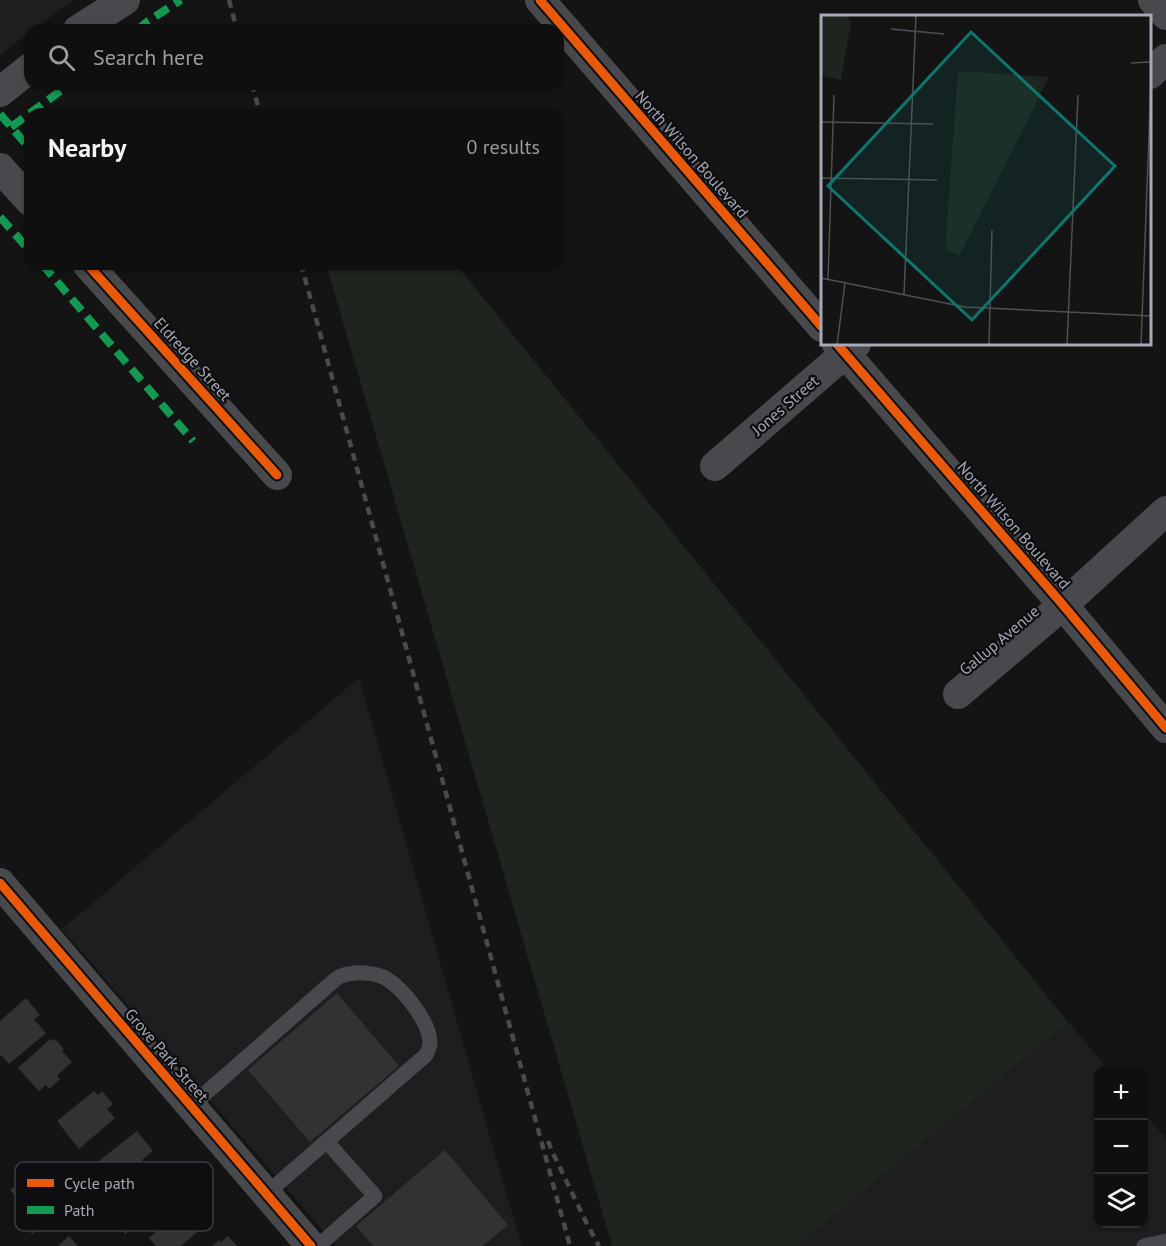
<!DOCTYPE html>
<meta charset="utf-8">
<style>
body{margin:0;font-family:"PT Sans",sans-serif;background:#1d1d1d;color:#f1f3f6}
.controls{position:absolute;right:18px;bottom:18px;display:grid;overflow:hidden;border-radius:12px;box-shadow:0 2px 4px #0004}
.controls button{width:54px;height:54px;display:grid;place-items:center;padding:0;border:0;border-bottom:2px solid #2f2f2f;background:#0f0f0f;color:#f1f3f6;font:30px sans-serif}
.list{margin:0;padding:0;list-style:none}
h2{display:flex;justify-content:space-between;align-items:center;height:78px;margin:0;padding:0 24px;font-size:26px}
h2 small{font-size:20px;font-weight:400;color:#9b9c9e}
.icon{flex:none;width:33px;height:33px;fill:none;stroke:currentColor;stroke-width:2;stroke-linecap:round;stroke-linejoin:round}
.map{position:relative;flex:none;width:1166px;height:1246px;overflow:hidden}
.search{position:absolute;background:#0f0f0f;box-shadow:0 2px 4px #0004;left:24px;top:24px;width:540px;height:66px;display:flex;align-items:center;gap:15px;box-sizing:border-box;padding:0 21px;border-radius:18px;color:#9b9c9e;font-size:22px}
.panel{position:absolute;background:#0f0f0f;box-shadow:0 2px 4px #0004;left:24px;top:108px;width:540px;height:162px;border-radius:18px}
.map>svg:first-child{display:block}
.built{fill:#1e1e20}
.green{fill:#1e241e}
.building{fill:#323233}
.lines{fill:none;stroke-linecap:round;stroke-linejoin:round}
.service{stroke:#48494d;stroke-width:15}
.minor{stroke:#48494d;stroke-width:30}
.rail{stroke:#494a4d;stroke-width:4.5;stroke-dasharray:8 6;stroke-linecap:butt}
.quiet{stroke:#139951;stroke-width:8;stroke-dasharray:15 8;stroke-linecap:butt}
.cycleway-casing{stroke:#0e0e10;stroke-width:13}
.cycleway{stroke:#e8590c;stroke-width:9}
.labels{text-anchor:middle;stroke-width:4.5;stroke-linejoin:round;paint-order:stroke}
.street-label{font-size:16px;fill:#a5a9b5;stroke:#0e0e10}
.inset-road{fill:none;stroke:#4e5054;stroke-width:1.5}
.view{fill:#0f766e;fill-opacity:0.15;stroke:#0f766e;stroke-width:3}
.inset-edge{fill:none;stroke:#a5a9b5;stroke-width:3}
.key{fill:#0e0e10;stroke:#3b3c42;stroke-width:1.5}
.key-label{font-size:16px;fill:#a5a9b5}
</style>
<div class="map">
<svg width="1166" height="1246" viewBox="0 0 1166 1246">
<rect width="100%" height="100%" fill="#141414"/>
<g class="built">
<path d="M0,0H73L33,30H30V32L0,55Z"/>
<path d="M359,678L499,1169L522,1246H336L62,929Z"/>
<path d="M929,857L1109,1070H1098V1224H1144V1112L1166,1139V1246H614Z"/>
</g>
<path class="green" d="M326,264H456L1068,1022L797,1246H612Z"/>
<g class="building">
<path d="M337,993L399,1066L310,1142L248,1070Z"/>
<path d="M26,998L40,1015L34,1019L46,1033L9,1064L1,1055L0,1056V1021Z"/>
<path d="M50,1039L53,1041L55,1039L64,1049L62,1051L72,1062L57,1076L60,1079L49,1089L46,1085L39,1091L18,1068Z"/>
<path d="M94,1091L98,1095L102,1091L113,1104L107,1109L115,1118L79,1149L57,1121Z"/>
<path d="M137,1131L153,1151L142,1160L144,1164L105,1195L86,1171Z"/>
<path d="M445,1150L508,1225L483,1246H373L356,1226Z"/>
<path d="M170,1171L188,1193L141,1232L136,1226L125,1234L119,1226L128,1219L122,1212L152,1187L151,1185Z"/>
<path d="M21,1181L30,1192L20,1201L10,1190Z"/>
<path d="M41,1192L58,1215L32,1234L15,1212Z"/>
<path d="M194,1199L211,1220L181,1246H156L149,1238L164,1225L162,1222L173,1213L175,1215Z"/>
<path d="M69,1236L78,1246H58Z"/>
<path d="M228,1236L237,1246H212L219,1240L221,1242Z"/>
</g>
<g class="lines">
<g class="service">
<path d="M191,1106L330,984C334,981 337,977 341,976C354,971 375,972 387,979C404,990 429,1021 430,1042C430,1047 428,1051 426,1055L266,1194"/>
<path d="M318,1246L375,1196L327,1142"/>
<path d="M1144,1246L1166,1241"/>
</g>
<g class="minor">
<path d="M540,0L822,327"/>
<path d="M1153,0L1166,15"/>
<path d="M78,30L125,0"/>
<path d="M1150,74L1166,59"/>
<path d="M0,92L30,68"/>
<path d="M0,168L30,201"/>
<path d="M87,264L277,475"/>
<path d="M837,344L1063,605L1166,728"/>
<path d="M715,466L856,344"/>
<path d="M958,694L1063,605L1166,511"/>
<path d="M0,883L311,1246"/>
</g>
<g class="rail">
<path d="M229,0L237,30"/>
<path d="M252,84L260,114"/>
<path d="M301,264L570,1246"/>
<path d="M548,1141L552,1151L587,1224L599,1246"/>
</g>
<g class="quiet">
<path d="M137,30L148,21L181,0"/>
<path d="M0,114L30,149"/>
<path d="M11,127L70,84"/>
<path d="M0,217L30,251"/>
<path d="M42,264L193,441"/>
</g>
<g class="cycleway-casing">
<g id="cycleway">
<path d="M540,0L822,327"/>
<path d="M87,264L277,475"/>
<path d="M837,344L1063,605L1166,728"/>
<path d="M0,883L311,1246"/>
</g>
</g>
<use href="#cycleway" class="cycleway"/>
</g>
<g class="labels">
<g class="street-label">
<text transform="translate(692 154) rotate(49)" y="6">North Wilson Boulevard</text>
<text transform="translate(193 359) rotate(48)" y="6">Eldredge Street</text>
<text transform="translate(785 405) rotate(-41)" y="6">Jones Street</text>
<text transform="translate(1014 525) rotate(49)" y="6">North Wilson Boulevard</text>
<text transform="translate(999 640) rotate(-40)" y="6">Gallup Avenue</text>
<text transform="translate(167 1055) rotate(49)" y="6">Grove Park Street</text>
</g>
</g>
<g transform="translate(821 15)">
<rect width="330" height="330" fill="#141414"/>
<path d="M0,0H26L30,7L20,65L0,60ZM137,56L228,62L138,241L124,234Z" fill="#1e241e"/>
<path class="inset-road" d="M70,14L123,19M310,48L330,47M0,107L112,109M0,163L116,165M0,263L144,292L330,301M7,264L13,80M83,280L95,0M16,330L24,268M168,330L171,215M246,330L257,80M320,330L330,68"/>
<path class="view" d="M150,17L294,151L151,305L7,171Z"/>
<rect width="330" height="330" class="inset-edge"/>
</g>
<rect x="15" y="1162" width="198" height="69" rx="9" class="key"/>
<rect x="27" y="1179" width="27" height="8" fill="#e8590c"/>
<rect x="27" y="1206" width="27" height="8" fill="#139951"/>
<g class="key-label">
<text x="64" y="1189">Cycle path</text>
<text x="64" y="1216">Path</text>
</g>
</svg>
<div class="controls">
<button>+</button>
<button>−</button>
<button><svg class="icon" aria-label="layers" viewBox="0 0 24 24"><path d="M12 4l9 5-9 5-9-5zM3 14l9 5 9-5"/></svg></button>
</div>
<div class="search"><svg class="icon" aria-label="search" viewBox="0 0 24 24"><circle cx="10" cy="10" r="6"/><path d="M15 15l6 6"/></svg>Search here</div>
<section class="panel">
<h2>Nearby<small>0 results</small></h2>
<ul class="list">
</ul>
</section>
</div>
